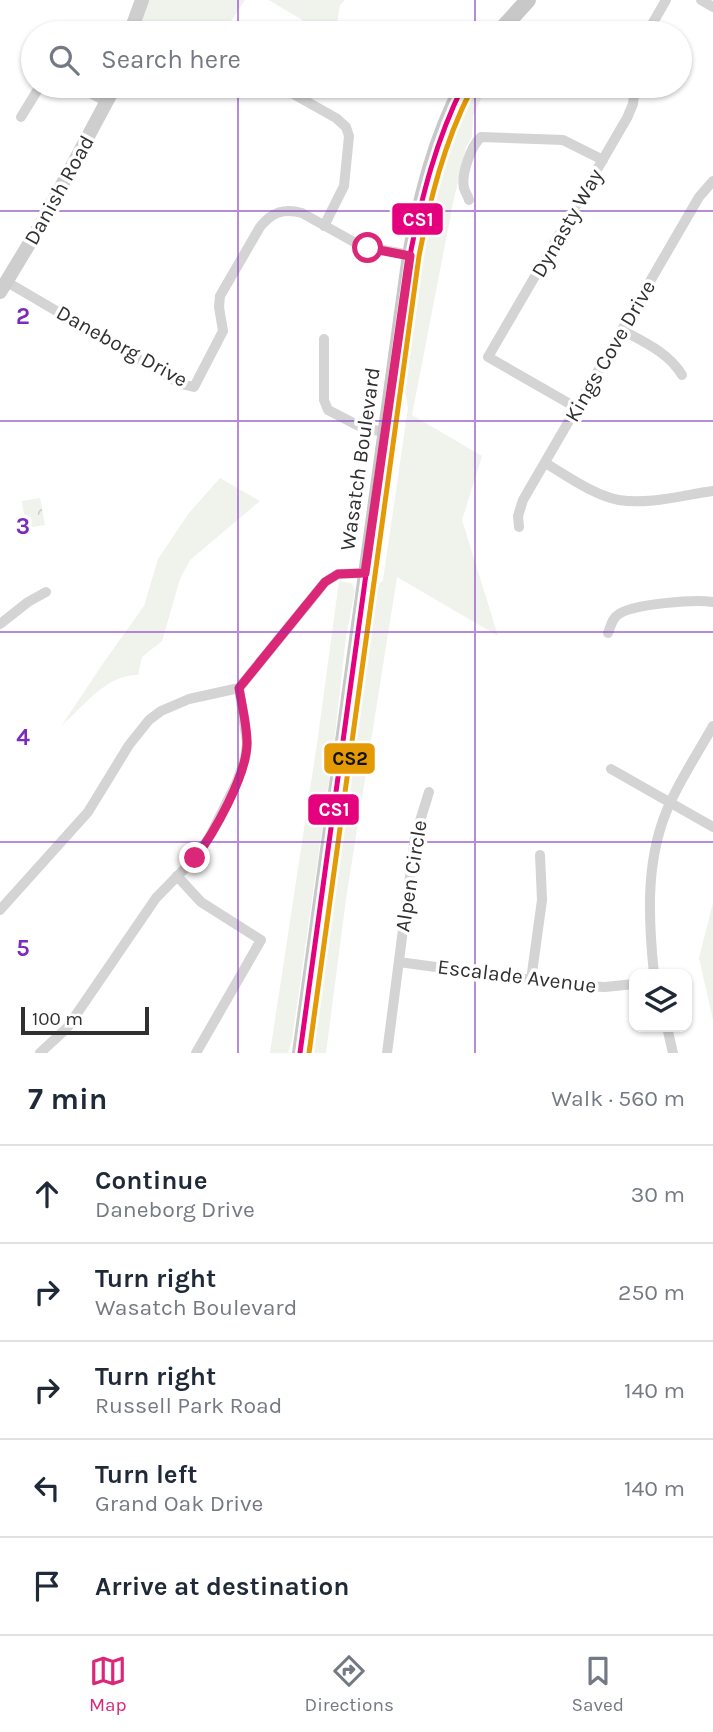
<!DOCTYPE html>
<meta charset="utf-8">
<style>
body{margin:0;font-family:Karla,sans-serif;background:#f2f2f3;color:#1f2937}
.controls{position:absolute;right:21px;bottom:21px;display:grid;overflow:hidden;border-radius:14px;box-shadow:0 2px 5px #0004}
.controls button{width:63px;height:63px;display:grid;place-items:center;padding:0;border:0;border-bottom:2px solid #e0e1e3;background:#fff;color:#1f2937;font:35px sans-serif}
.scale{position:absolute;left:21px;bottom:18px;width:128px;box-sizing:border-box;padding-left:7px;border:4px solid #303030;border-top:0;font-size:19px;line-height:24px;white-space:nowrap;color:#303030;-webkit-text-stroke:5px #fff;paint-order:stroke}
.stop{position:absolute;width:21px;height:21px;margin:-16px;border:5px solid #db2777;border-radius:50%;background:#fff}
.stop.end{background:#db2777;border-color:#fff;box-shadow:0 2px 7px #0008}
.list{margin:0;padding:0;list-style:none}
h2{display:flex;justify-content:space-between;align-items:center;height:91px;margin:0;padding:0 28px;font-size:30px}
h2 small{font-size:23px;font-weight:400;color:#747a83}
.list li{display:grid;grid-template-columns:46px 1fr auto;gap:21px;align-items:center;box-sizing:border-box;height:98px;padding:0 28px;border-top:2px solid #e0e1e3}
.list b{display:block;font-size:26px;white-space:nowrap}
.list p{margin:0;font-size:23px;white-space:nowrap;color:#747a83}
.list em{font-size:23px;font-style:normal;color:#747a83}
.icon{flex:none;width:38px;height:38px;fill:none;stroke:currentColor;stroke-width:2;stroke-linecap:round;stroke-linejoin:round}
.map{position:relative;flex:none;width:713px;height:1053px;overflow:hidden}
.search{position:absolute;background:#fff;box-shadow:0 2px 5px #0004;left:21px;right:21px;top:21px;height:77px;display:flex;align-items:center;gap:18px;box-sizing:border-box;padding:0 24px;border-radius:38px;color:#747a83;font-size:26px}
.sheet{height:581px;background:#fff}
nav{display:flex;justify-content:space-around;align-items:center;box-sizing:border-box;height:98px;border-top:2px solid #e0e1e3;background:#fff;font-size:19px;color:#747a83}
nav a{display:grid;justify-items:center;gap:4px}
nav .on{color:#db2777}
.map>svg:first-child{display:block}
.green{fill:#f0f2ec}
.park{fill:url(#park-crowns)}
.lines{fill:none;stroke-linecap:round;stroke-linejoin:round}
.street{stroke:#d4d4d4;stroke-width:10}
.secondary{stroke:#cecece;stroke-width:14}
.primary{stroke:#c8c8c8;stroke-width:16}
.bus-1-casing{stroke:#fff;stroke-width:10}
.bus-2-casing{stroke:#fff;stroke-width:10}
.bus-1{stroke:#e5007d;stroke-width:5}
.bus-2{stroke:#e39a05;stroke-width:5}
.route{stroke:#db2777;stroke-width:9}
.grid{fill:none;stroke:#7b2cbf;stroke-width:2;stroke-opacity:0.55}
.labels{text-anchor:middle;stroke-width:7;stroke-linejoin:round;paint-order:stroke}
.street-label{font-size:21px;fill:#303030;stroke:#fff}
.grid-label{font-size:23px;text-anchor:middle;font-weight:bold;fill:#7b2cbf;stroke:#fff;stroke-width:7;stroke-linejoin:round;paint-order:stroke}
.line-badge{stroke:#fff;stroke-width:2.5}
.badge-label{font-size:19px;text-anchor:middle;font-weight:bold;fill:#fff}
.pale-badge-label{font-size:19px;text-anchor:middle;font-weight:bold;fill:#111}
</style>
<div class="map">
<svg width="713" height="1053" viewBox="0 0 713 1053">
<defs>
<pattern id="park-crowns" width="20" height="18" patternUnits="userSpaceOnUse" patternTransform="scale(1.75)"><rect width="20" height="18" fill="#f0f2ec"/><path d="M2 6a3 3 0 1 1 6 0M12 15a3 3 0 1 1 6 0" fill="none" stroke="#ced0cb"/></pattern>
</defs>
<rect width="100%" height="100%" fill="#fff"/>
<g class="green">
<path d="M146,0H245L223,33H137Z"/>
<path d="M269,0H345L340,5L335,33H324Z"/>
<path d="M472,86H487L473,116L472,137L466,147L453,203L412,415L482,456L462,520L498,636L397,577L346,899L326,1053H314L310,1040L333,881L338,869L346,776L370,593L383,580L408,408L402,374L426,217L441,159L456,117Z"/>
<path d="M220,478L260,501L190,560L180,579L162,641L142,657L138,675C107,674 84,706 62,725L104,662L144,606L158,559L189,513Z"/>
<path d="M339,581L351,583L355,590L346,637L333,752L292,1040L288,1053H270L318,737Z"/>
<path d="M713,903V1020L699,958Z"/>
</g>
<path class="park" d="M40,498L45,525L26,528L22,501Z"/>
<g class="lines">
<g class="street">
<path d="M701,0L713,7"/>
<path d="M647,33L666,0"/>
<path d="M78,86L107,102"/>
<path d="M279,86L336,118L346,127L349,136L344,186L324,226"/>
<path d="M21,117L40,86"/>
<path d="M469,200C468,196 465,192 464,188C461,174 471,146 481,137L563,140L603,160"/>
<path d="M7,282L181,384L194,387L223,331L219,307L220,296L260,227C272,212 284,208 302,213L361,246L410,255"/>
<path d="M622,330C644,342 669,353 682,375"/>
<path d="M324,339V400L328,410L363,428L385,432"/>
<path d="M577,408L488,357L627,118L633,104L635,86"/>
<path d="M545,463C568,476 593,495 619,500C649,505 683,495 713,491"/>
<path d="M519,527L518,516L523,500L699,197L713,181"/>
<path d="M0,624L28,602L46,592"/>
<path d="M608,633C611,626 612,618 619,614C633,604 696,599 713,602"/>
<path d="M611,769L713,827"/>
<path d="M177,876L201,902L261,940L196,1053"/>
<path d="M0,910L88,812L129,745L149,720L161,711L189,699L239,688L325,582L338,574L365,573"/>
<path d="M399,962L568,985L605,987L634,984"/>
<path d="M654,974C648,916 645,855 671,801C683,775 699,751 713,726"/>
<path d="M531,980L542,900L540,855"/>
<path d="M667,1027L673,1053"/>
<path d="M40,1053L67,1028L156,898L195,858L210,836L236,784L245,759L247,743L239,688"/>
<path d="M387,1053L415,837L429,792"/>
</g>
<g class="secondary">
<path d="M130,33L142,0"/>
<path d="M0,292L40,226L115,86"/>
</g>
<g class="primary">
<path d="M498,33L528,0"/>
<path d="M300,1053L410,255C421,197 435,138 463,86"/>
</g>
<g class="bus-1-casing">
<path id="bus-1" d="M300,1053L410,255C422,196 436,140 463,86"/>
</g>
<g class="bus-2-casing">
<path id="bus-2" d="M309,1053L419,256C430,199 444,143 471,90"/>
</g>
<use href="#bus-1" class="bus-1"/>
<use href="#bus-2" class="bus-2"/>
</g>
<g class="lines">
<path class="route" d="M195,858C214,833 247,775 247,743C247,725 242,706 239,688L325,582L338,574L365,573L410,256L368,248"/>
</g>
<path class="grid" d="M238,0V33M475,0V33M238,86V1053M475,86V1053M0,211H713M0,421H713M0,632H713M0,842H713"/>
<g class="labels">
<g class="street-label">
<text transform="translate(59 190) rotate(-61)" y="7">Danish Road</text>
<text transform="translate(567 223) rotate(-60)" y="7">Dynasty Way</text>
<text transform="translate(122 346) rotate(29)" y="7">Daneborg Drive</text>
<text transform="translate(610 351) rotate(-60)" y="7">Kings Cove Drive</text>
<text transform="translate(360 459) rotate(-82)" y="7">Wasatch Boulevard</text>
<text transform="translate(411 876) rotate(-81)" y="7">Alpen Circle</text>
<text transform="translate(517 976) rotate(7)" y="7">Escalade Avenue</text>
</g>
</g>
<g class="grid-label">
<text x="23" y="324">2</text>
<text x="23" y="534">3</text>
<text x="23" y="745">4</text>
<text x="23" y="956">5</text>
</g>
<g class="line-badge">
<rect x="391" y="202" width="53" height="34" rx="7" fill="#e5007d"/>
<rect x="323" y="742" width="53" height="33" rx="7" fill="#e39a05"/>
<rect x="307" y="793" width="53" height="33" rx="7" fill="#e5007d"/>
</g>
<g class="badge-label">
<text x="418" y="226">CS1</text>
<text x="334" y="816">CS1</text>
</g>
<g class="pale-badge-label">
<text x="350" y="765">CS2</text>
</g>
</svg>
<div class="controls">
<button><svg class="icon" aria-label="layers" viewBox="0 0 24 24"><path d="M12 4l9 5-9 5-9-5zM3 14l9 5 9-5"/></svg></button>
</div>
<div class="scale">100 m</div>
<div class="stop" style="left:368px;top:248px"></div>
<div class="stop end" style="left:195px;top:858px"></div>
<div class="search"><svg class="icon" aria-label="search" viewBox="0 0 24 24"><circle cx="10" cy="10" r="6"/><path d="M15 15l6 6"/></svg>Search here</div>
</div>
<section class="sheet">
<h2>7 min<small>Walk · 560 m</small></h2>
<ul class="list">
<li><svg class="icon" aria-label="ahead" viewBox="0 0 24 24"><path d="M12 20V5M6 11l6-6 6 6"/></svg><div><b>Continue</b><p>Daneborg Drive</p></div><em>30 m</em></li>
<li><svg class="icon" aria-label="right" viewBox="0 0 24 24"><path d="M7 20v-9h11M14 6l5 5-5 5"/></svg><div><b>Turn right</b><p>Wasatch Boulevard</p></div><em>250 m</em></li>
<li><svg class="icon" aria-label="right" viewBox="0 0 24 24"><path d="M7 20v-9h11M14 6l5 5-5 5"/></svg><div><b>Turn right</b><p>Russell Park Road</p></div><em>140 m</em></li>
<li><svg class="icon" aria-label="left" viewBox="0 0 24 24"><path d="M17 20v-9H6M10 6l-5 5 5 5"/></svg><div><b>Turn left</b><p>Grand Oak Drive</p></div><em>140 m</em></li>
<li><svg class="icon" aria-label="arrive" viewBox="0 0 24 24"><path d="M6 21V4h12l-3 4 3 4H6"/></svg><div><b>Arrive at destination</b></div></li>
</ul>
</section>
<nav>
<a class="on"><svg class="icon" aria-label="map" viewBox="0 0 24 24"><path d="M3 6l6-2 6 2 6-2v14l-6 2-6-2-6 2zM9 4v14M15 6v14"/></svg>Map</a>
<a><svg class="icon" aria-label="directions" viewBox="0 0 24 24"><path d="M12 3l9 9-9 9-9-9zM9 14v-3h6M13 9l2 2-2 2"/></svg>Directions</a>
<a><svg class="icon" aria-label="saved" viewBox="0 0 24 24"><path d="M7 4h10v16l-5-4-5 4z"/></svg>Saved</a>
</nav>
